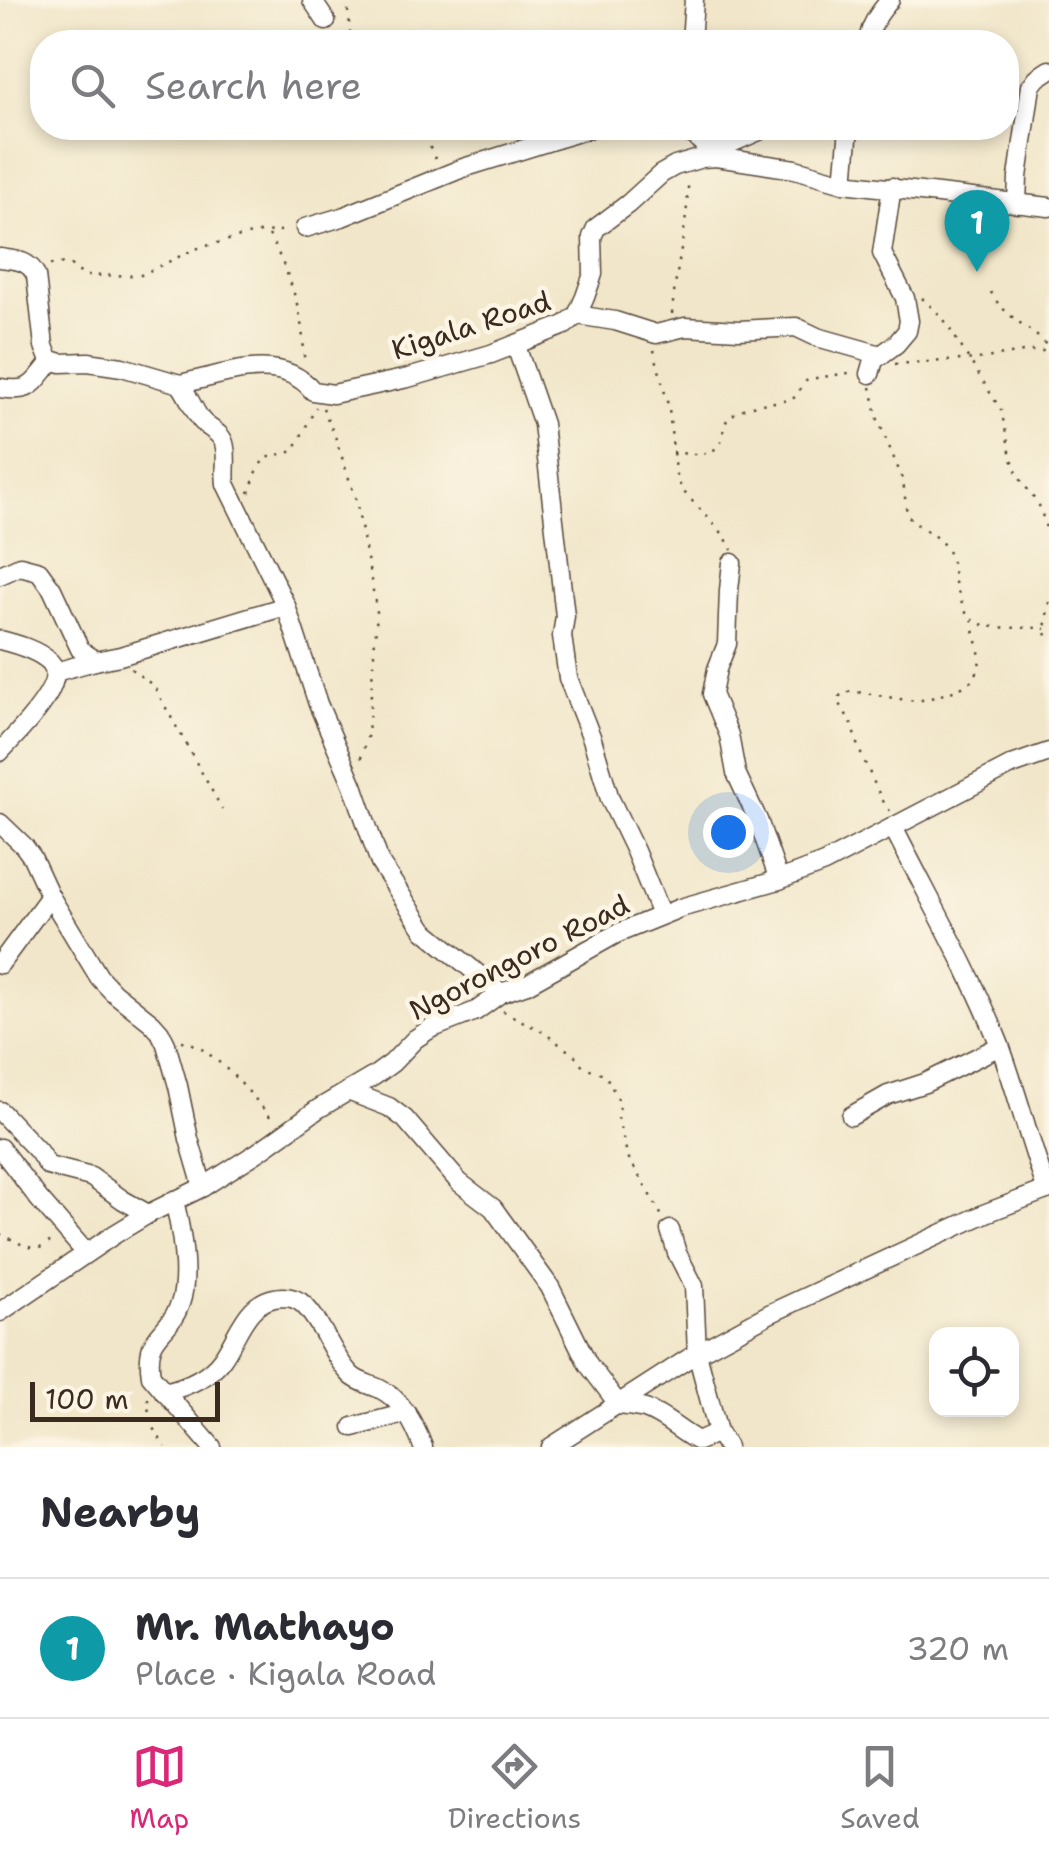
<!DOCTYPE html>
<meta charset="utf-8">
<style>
body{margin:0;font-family:"Shantell Sans",sans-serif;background:#f2f2f3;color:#2b2b33}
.controls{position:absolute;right:30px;bottom:30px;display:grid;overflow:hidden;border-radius:20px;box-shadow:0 5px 15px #0003}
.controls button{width:90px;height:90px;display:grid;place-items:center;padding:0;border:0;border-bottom:2px solid #e1e1e2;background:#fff;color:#2b2b33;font:50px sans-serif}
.scale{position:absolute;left:30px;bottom:25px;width:190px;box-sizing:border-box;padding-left:10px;border:5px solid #3b2a1e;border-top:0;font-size:28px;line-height:35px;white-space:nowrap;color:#3b2a1e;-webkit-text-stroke:8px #fcf5e5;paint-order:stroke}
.you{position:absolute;left:728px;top:832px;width:35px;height:35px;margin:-25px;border:8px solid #fff;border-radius:50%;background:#1a73e8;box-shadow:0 0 0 15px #1a73e833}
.badge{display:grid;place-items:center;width:65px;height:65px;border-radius:50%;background:#db2777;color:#fff;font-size:32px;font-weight:700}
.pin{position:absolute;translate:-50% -82px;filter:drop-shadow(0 2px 5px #0008)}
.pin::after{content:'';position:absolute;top:52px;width:35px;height:30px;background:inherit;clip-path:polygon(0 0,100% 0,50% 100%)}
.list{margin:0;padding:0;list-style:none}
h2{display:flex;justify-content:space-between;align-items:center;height:130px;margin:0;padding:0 40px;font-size:42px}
h2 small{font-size:32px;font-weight:400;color:#7c7c81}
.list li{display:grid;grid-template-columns:65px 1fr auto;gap:30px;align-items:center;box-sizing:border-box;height:140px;padding:0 40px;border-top:2px solid #e1e1e2}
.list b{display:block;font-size:38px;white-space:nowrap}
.list p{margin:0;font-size:32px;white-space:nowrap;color:#7c7c81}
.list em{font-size:32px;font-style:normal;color:#7c7c81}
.icon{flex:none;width:55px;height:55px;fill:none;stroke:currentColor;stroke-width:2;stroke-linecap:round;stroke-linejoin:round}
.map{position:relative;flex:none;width:1049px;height:1447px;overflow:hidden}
.search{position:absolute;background:#fff;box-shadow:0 5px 15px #0003;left:30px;right:30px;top:30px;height:110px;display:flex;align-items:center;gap:25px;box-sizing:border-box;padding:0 35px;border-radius:40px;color:#7c7c81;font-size:38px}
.sheet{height:270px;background:#fff}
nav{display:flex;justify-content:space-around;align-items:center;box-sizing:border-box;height:140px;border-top:2px solid #e1e1e2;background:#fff;font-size:28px;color:#7c7c81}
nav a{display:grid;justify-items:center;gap:5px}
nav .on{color:#db2777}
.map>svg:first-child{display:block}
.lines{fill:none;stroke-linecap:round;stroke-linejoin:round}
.minor-casing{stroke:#564638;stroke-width:21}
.path{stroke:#564638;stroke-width:2.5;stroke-dasharray:2.5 8;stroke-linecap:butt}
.minor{stroke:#fff;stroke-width:18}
.labels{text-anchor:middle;stroke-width:9;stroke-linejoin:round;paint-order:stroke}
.street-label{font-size:28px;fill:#3b2a1e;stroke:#fcf5e5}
</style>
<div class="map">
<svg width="1049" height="1447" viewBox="0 0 1049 1447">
<rect width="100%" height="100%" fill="#fcf5e5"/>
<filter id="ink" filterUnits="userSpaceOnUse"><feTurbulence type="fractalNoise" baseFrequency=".01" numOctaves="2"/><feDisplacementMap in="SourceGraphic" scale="20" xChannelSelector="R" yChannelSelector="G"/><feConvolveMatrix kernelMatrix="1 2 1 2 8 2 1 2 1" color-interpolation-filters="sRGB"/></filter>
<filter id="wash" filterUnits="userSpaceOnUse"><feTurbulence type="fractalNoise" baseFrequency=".0048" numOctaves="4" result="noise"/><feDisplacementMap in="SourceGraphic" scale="40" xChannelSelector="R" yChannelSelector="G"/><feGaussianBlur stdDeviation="2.25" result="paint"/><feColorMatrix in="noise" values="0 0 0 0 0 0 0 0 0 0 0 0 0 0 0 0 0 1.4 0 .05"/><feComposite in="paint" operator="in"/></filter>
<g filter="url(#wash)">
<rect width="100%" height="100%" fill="#f1e6c9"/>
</g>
<g filter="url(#ink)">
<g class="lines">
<g class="minor-casing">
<g id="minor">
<path d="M312,0L326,21"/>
<path d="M691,42L694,0"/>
<path d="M868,42C870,25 879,13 890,0"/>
<path d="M673,128L694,135L716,157"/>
<path d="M711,152L766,128"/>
<path d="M844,183L849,128"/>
<path d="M1017,204L1018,177L1031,86L1037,78L1049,70"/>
<path d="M305,228L342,217L463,168L592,128"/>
<path d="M0,258C15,260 30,260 36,276L44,346L49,359L61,363L88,362L122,367L180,384C188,395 193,409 201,420C208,429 220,431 224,443C228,456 224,471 226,484L286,606L318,704L353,785L380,863L424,930L501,993"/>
<path d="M577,315L615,321L656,334L685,327L739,330L796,327L817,337L881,355"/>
<path d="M516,346L543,424L565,616L562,636L568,678L592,739L610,799L635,851L661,915"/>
<path d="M870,374L874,360L896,344L907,331L909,321L905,298L882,253L892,187"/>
<path d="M180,384C224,375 280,351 313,391L333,394L408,378L491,354L565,325L577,315L585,297L593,274L592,237L596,228L628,204L661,174L675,166L702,158L716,157L795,169L844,183L1049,207"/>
<path d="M0,388C33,393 32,384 52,361"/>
<path d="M732,563L729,590L727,644L717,669L712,694L729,735L736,773L758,820L779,880"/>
<path d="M0,575L20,566L39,571L52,589L80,649L95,661L120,656L286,606"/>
<path d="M0,640C16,644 38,650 50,662C71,684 14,736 0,752"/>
<path d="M55,672L95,661"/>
<path d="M0,823L24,846L32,857L50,896L99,977L113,992L152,1023L160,1032L166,1044L178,1086L189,1139L203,1187"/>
<path d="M893,827C929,899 969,968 999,1043C1017,1091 1029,1141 1047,1190"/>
<path d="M0,964L50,896"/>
<path d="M348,1091L389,1107L405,1119L459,1182L493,1208L550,1287L588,1364L619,1405C627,1406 637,1407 645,1409C665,1416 680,1432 698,1441L718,1432"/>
<path d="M0,1111L38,1151L48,1166L91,1177L123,1200L148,1214"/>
<path d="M851,1116L888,1095L925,1083L1000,1046"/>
<path d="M0,1148L39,1199L86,1253"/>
<path d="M174,1200C181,1230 190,1275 180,1304C168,1337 144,1332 151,1376L212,1447"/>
<path d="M670,1230L677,1253L694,1286L697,1353L718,1432L727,1447"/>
<path d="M0,1312L115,1234L148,1214L203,1187L258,1152L318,1109L374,1076L392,1063L415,1039L430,1029L476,1011L501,993L527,984L616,934L680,908L779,880L824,863L1012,765L1049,752"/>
<path d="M164,1392C186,1387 208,1378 222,1359C240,1334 246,1298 283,1297C291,1297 298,1299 304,1305C324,1325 331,1355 351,1375C358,1382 369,1384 378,1388C402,1399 414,1423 423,1447"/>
<path d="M353,1427L407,1413"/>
<path d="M551,1447L697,1353L769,1314L986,1213L1049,1189"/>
</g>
</g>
<g class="path">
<path d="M347,0L351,42"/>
<path d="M421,128L437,163"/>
<path d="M269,235C291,277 305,316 304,365"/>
<path d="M50,265L68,263L84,276L141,275L195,249L255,233L289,230"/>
<path d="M991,292C1003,317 1032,327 1049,348"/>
<path d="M922,298L943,318L1001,410L1011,456L1018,476L1040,507L1049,539"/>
<path d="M672,314C675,269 689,224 688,179"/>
<path d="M654,350L669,409L675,472L682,490L724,535L732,550"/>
<path d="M895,364L978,359L1030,351H1049"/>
<path d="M871,387L878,420L903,480L907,515C918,529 939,534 948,551C954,562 952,576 957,589C960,597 963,610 969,617C983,633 1024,625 1045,629"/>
<path d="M323,408L336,439L356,500L377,612L368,734L360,761"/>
<path d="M672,452C688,454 716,459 722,439C724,431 723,423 730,417C747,402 772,404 793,399L806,381L810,379L855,372"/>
<path d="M249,493L259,466L266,458L290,452L296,446L316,407"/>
<path d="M1049,602L1045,629L1049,642"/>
<path d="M131,669L150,683L156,690L222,809"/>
<path d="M890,811L881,798L858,747L851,723L839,702L840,696L844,692C866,691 886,698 908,700C922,702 934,697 947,693C989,681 982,657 972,623"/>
<path d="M503,1011L543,1032L574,1055L584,1067L604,1074L608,1080L620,1103L618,1120L628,1157L662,1216"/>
<path d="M182,1041C209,1043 258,1101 275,1123"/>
<path d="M0,1234C16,1240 34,1256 49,1243L50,1234"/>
<path d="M148,1398C147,1417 155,1431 165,1447"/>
</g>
<use href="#minor" class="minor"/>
</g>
</g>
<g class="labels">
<g class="street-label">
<text transform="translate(471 325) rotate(-18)" y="10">Kigala Road</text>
<text transform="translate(519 957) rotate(-27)" y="10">Ngorongoro Road</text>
</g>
</g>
</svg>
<div class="controls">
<button><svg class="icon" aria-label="locate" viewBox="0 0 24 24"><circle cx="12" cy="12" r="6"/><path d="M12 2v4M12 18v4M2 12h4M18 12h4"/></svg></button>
</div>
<div class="scale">100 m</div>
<div class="you"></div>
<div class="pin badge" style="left:977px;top:272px;background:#0f9aa8">1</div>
<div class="search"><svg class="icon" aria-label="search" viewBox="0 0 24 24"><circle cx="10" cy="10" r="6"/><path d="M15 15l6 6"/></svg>Search here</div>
</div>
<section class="sheet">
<h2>Nearby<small></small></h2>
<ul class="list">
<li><span class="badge" style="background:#0f9aa8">1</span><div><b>Mr. Mathayo</b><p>Place · Kigala Road</p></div><em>320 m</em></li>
</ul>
</section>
<nav>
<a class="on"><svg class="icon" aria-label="map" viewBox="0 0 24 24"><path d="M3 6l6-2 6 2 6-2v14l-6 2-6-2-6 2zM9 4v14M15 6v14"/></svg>Map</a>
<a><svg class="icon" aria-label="directions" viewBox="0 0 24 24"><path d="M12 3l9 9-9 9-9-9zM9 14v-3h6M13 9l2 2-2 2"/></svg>Directions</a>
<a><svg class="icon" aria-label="saved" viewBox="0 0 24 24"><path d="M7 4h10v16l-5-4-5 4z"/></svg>Saved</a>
</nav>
